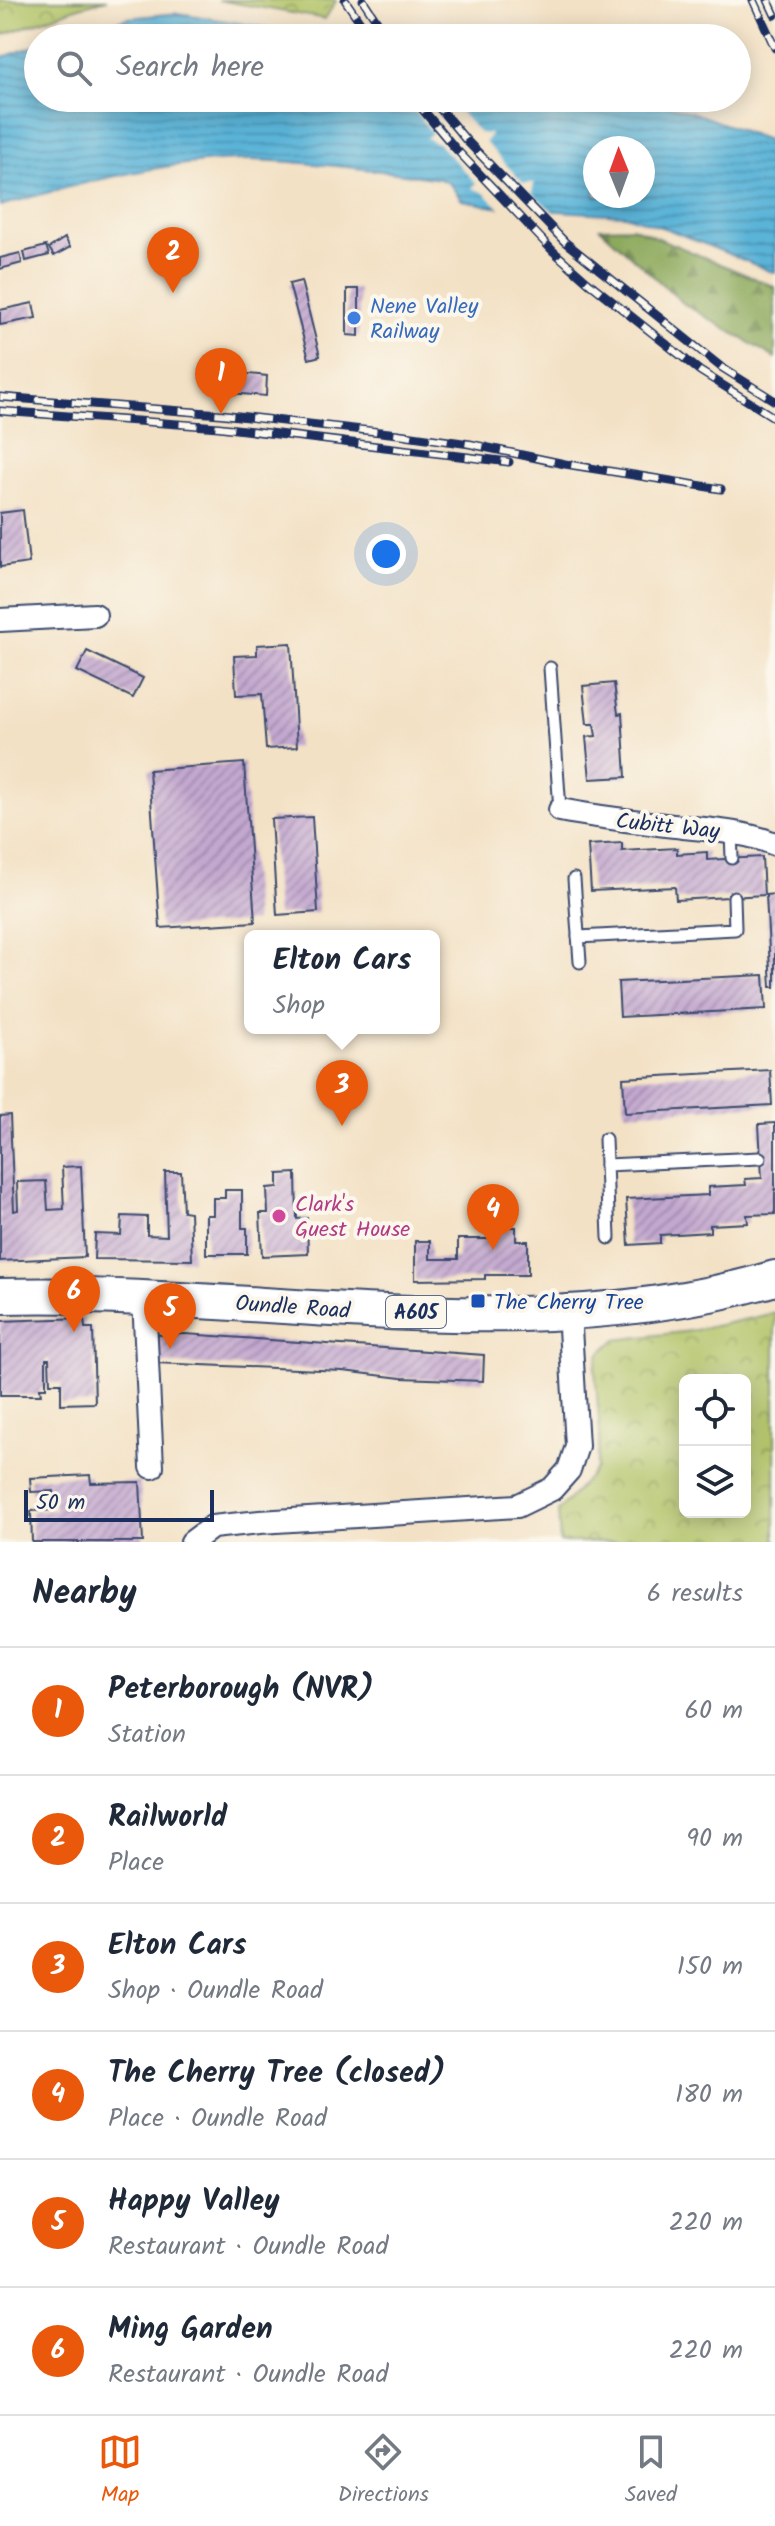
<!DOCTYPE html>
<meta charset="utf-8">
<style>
body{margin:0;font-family:Kalam,sans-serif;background:#f6f6f7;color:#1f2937}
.controls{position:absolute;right:24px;bottom:24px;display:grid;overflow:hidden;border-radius:12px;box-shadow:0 4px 20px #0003}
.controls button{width:72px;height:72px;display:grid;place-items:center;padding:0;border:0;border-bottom:2px solid #e0e1e3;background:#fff;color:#1f2937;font:40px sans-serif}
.compass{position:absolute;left:583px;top:136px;width:72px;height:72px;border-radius:50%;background:#fff;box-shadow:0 4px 20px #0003;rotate:359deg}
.scale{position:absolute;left:24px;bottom:20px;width:190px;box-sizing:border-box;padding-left:8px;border:4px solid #1b2f5e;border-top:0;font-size:22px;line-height:28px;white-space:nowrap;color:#1b2f5e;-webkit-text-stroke:6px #fbf7ec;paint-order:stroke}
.you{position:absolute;left:386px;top:554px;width:28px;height:28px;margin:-20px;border:6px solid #fff;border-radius:50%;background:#1a73e8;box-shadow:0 0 0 12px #1a73e833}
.badge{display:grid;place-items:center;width:52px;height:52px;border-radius:50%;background:#ea580c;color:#fff;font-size:26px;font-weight:700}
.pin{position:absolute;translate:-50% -66px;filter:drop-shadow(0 2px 4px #0008)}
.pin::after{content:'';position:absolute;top:42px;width:28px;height:24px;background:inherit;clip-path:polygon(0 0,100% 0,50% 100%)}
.popup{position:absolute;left:244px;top:930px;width:196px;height:104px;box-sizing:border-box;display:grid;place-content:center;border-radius:12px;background:#fff;filter:drop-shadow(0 2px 6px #0005);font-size:26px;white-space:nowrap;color:#747a83}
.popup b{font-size:30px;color:#1f2937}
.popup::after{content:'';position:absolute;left:50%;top:100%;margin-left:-16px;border:16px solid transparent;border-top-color:#fff}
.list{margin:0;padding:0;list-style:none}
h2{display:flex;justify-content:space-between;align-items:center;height:104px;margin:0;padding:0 32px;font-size:34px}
h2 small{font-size:26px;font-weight:400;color:#747a83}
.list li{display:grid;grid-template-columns:52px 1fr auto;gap:24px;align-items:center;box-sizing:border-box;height:128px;padding:0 32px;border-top:2px solid #e0e1e3}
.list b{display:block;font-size:30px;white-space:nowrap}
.list p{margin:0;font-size:26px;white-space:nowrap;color:#747a83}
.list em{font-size:26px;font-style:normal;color:#747a83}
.icon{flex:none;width:44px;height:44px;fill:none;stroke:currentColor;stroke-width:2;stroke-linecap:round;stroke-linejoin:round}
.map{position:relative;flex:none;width:775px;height:1542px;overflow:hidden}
.search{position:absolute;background:#fff;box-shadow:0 4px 20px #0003;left:24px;right:24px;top:24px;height:88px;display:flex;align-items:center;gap:20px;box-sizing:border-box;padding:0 28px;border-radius:44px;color:#747a83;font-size:30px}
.sheet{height:872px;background:#fff}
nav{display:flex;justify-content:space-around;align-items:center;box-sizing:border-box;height:112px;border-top:2px solid #e0e1e3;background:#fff;font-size:22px;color:#747a83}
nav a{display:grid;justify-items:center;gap:4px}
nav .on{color:#ea580c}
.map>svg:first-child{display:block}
.forest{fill:url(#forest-firs);stroke:#546c5c;stroke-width:2}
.park{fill:url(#park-crowns);stroke:#667962;stroke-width:2;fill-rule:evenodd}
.water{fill:url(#water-rules);stroke:#3a729b;stroke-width:2;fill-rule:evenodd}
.pier{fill:#f3e1c5}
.building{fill:url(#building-hatch)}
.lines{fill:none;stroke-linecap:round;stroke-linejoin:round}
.lane-casing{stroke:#3b4a6d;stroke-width:15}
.street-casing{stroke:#3b4a6d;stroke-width:26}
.primary-casing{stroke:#3b4a6d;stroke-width:38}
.lane{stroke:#fff;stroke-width:11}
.street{stroke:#fff;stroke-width:22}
.primary{stroke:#fff;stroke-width:34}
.rail-casing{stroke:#1b2f5e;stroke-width:9}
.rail{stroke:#fbf7ec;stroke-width:6;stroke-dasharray:18;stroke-linecap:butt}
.shop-dot{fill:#3f7fe0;stroke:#fbf7ec;stroke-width:3}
.hotel-dot{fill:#d1479c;stroke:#fbf7ec;stroke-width:3}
.transit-dot{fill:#1a4fb4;stroke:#fbf7ec;stroke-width:3}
.labels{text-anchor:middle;stroke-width:8;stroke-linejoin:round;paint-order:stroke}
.shield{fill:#fbf7ec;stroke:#5e6b89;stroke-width:2}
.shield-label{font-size:20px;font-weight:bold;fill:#1b2f5e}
.shop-label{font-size:22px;fill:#366cbe;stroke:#fbf7ec;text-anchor:start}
.street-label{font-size:22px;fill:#1b2f5e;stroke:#fbf7ec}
.hotel-label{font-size:22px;fill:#b23c85;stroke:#fbf7ec;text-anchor:start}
.transit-label{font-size:22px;fill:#164399;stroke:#fbf7ec;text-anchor:start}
</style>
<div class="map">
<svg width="775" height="1542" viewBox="0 0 775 1542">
<defs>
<pattern id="forest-firs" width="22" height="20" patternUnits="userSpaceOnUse" patternTransform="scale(2)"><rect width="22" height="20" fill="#8ca95b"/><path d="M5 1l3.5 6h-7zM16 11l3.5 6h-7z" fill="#728a4e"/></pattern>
<pattern id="park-crowns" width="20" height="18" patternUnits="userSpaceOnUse" patternTransform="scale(2)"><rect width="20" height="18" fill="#b1c366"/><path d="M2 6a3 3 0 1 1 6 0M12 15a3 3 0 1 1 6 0" fill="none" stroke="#8f9f57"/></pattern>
<pattern id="water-rules" width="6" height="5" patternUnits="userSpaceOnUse" patternTransform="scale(2)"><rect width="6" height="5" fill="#5ab4d8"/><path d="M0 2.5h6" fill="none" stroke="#4a93b2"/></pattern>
<pattern id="building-hatch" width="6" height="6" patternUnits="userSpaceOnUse" patternTransform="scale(2)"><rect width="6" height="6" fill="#c3a7cf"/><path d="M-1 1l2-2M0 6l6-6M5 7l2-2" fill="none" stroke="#9e88ab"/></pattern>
</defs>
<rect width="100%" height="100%" fill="#fbf7ec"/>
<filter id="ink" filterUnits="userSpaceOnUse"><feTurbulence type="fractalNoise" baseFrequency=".0125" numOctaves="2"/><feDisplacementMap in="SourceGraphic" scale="16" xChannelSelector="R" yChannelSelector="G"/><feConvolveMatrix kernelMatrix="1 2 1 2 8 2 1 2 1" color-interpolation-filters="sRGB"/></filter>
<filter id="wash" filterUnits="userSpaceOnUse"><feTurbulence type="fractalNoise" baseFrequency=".006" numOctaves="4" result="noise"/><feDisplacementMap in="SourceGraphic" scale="32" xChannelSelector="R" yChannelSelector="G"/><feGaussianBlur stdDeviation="1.8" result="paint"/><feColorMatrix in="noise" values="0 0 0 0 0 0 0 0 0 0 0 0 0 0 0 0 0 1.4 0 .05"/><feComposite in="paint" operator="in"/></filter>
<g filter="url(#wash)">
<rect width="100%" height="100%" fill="#f3e1c5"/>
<path class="forest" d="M632,227L775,287V358L684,304L600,228Z"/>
<g class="park">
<path d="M0,0H107L79,7L0,36Z"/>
<path d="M218,0H336V1L325,19Z"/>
<path d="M775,1313V1542H560L558,1511L596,1469L600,1436L595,1368L600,1353L615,1340L691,1331ZM685,1380H745V1512H685Z"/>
</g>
<g class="water">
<path d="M178,13L329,38H59L128,18Z"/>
<path d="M38,45V98H641L692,112L775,143V273L670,230L625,215L494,207L462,200L449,183L440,179C378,170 315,162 252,160C175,158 74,184 0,206V58ZM595,148H643V196H595Z"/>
</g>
<path class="pier" d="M405,98H448L479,133L491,134L485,142L523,183H534L532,193L556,214L503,211L483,192L472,188L476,183L438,143L426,138L432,133Z"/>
<g id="blocks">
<g class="building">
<path d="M65,238L70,247L54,256L49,248Z"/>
<path d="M46,246L49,255L26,261L24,252Z"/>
<path d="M20,253L22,263L0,269V258Z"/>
<path d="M301,281L320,356L309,359L289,284Z"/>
<path d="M347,289H359V336L347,335Z"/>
<path d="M33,303L36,318L0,325V310Z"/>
<path d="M221,371L267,376L266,396L219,392Z"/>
<path d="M23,510L29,563L0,567V513Z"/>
<path d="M291,643L297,747L266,749L262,694L236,695L234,656L257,655V645Z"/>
<path d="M87,651L143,678L133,698L77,671Z"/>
<path d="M614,683L618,714L622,713L626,777L590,779L586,737L596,736L594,724H587L583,686Z"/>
<path d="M244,763L255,922L160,928L149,770Z"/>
<path d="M312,817L318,912L277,915L271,819Z"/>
<path d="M622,843V851L677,848V854L707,852V860L762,857L764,895L676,900L675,887L591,891L588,845Z"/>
<path d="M775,894V987H771L766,895Z"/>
<path d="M764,975L766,1009L620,1017L618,982Z"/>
<path d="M770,1070L772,1105L625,1113L623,1078Z"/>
<path d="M10,1115L14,1211L18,1210L17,1182L46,1181L48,1210L64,1209L62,1167L81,1166L85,1257L0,1261V1116Z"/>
<path d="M775,1123V1214L747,1215L748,1223L710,1225V1232L660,1235V1243L629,1245L626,1199L708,1195V1187L746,1185L745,1179L762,1178L759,1124Z"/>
<path d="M165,1172H181L183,1211L190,1212L192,1260L94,1259L95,1234L121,1235L122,1216L147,1217V1235L167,1236Z"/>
<path d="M296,1173L297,1219L307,1218L308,1254L262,1256L260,1213H268L267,1188L278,1187V1174Z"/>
<path d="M225,1190H242V1228H247V1254H206V1215H213V1198H225Z"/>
<path d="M491,1227H516V1241H528V1275H485V1279L415,1280V1241H430V1259H458V1239H491Z"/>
<path d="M84,1318L85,1328H93L95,1403L61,1404V1383H50L49,1359H46V1388H40L41,1395H0V1321Z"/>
<path d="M185,1334L484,1355L483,1381L401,1378L343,1371L155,1363V1335Z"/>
<path d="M90,1475L91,1483L140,1482L143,1542H32L31,1511L55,1510L54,1491L31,1492L30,1478Z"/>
</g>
</g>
</g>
<g filter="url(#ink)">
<use href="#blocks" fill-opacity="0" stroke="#3b4a6d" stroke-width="2"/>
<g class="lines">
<g class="lane-casing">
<g id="lane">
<path d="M550,668L560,810"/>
<path d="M731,832L732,858"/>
<path d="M574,879L580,962"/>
<path d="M578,937L735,929L734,897"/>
<path d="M605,1139L609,1238"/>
<path d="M606,1165L760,1158"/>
</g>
</g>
<g class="street-casing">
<g id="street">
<path d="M0,620L95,615"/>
<path d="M560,810C601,818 642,822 683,827C715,830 746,832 775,844"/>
<path d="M144,1298L152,1467"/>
<path d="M192,1542L212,1527L260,1522L517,1506L552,1489L569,1470L577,1446L569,1311"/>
</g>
</g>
<g class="primary-casing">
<path id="primary" d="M0,1296C256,1289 525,1352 775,1278"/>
</g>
<use href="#lane" class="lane"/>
<use href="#street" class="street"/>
<use href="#primary" class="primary"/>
<g class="rail-casing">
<g id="rail">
<path d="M345,0L371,38"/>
<path d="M363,0L388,38"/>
<path d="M753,0L775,48"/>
<path d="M768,0L775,15"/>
<path d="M413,98L454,147L553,251L588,282L700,371L775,418"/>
<path d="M431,98L466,140L565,242L721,367L775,401"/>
<path d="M0,397L221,414L398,434L470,444L565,464L721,489"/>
<path d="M0,411L219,427L509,462"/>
</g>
</g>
<use href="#rail" class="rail"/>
</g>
</g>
<circle class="shop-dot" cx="354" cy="318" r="8"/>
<circle class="hotel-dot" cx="279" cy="1216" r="8"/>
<rect class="transit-dot" x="470" y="1293" width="16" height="16" rx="4"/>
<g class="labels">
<rect class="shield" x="386" y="1296" width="60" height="32" rx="6"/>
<g class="shield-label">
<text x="416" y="1319">A605</text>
</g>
<g class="shop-label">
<text x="370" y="313">Nene Valley<tspan x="370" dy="25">Railway</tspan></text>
</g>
<g class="street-label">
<text transform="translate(668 825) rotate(6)" y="8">Cubitt Way</text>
<text transform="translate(293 1306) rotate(4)" y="8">Oundle Road</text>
</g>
<g class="hotel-label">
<text x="295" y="1211">Clark's<tspan x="295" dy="25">Guest House</tspan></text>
</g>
<g class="transit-label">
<text x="494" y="1309">The Cherry Tree</text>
</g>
</g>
</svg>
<div class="controls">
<button><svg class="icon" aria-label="locate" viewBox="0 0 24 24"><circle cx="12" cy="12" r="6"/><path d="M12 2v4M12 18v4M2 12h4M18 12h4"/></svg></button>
<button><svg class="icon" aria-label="layers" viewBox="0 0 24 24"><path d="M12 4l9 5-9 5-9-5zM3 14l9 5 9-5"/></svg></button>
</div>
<svg class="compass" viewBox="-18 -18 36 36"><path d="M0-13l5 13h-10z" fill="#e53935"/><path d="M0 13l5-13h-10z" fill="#747a83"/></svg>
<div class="scale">50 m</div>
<div class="you"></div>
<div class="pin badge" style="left:221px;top:414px">1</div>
<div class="pin badge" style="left:173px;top:293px">2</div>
<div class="pin badge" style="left:342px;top:1126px">3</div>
<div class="popup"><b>Elton Cars</b>Shop</div>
<div class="pin badge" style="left:493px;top:1250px">4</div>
<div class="pin badge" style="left:170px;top:1349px">5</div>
<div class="pin badge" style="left:74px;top:1332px">6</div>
<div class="search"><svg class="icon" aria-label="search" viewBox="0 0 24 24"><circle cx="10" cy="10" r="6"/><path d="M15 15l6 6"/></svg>Search here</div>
</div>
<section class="sheet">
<h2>Nearby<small>6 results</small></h2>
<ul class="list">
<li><span class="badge">1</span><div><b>Peterborough (NVR)</b><p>Station</p></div><em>60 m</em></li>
<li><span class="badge">2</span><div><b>Railworld</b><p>Place</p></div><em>90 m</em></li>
<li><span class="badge">3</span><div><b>Elton Cars</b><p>Shop · Oundle Road</p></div><em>150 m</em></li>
<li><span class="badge">4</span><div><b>The Cherry Tree (closed)</b><p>Place · Oundle Road</p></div><em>180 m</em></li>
<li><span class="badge">5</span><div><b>Happy Valley</b><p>Restaurant · Oundle Road</p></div><em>220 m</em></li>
<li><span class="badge">6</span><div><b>Ming Garden</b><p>Restaurant · Oundle Road</p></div><em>220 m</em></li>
</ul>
</section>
<nav>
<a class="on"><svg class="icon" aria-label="map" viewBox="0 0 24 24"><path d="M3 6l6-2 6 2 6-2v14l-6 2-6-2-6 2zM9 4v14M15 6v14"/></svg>Map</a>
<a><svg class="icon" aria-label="directions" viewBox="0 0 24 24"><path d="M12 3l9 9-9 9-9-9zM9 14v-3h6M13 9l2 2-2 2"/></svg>Directions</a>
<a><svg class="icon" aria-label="saved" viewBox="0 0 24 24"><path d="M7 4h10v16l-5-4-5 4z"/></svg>Saved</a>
</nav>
